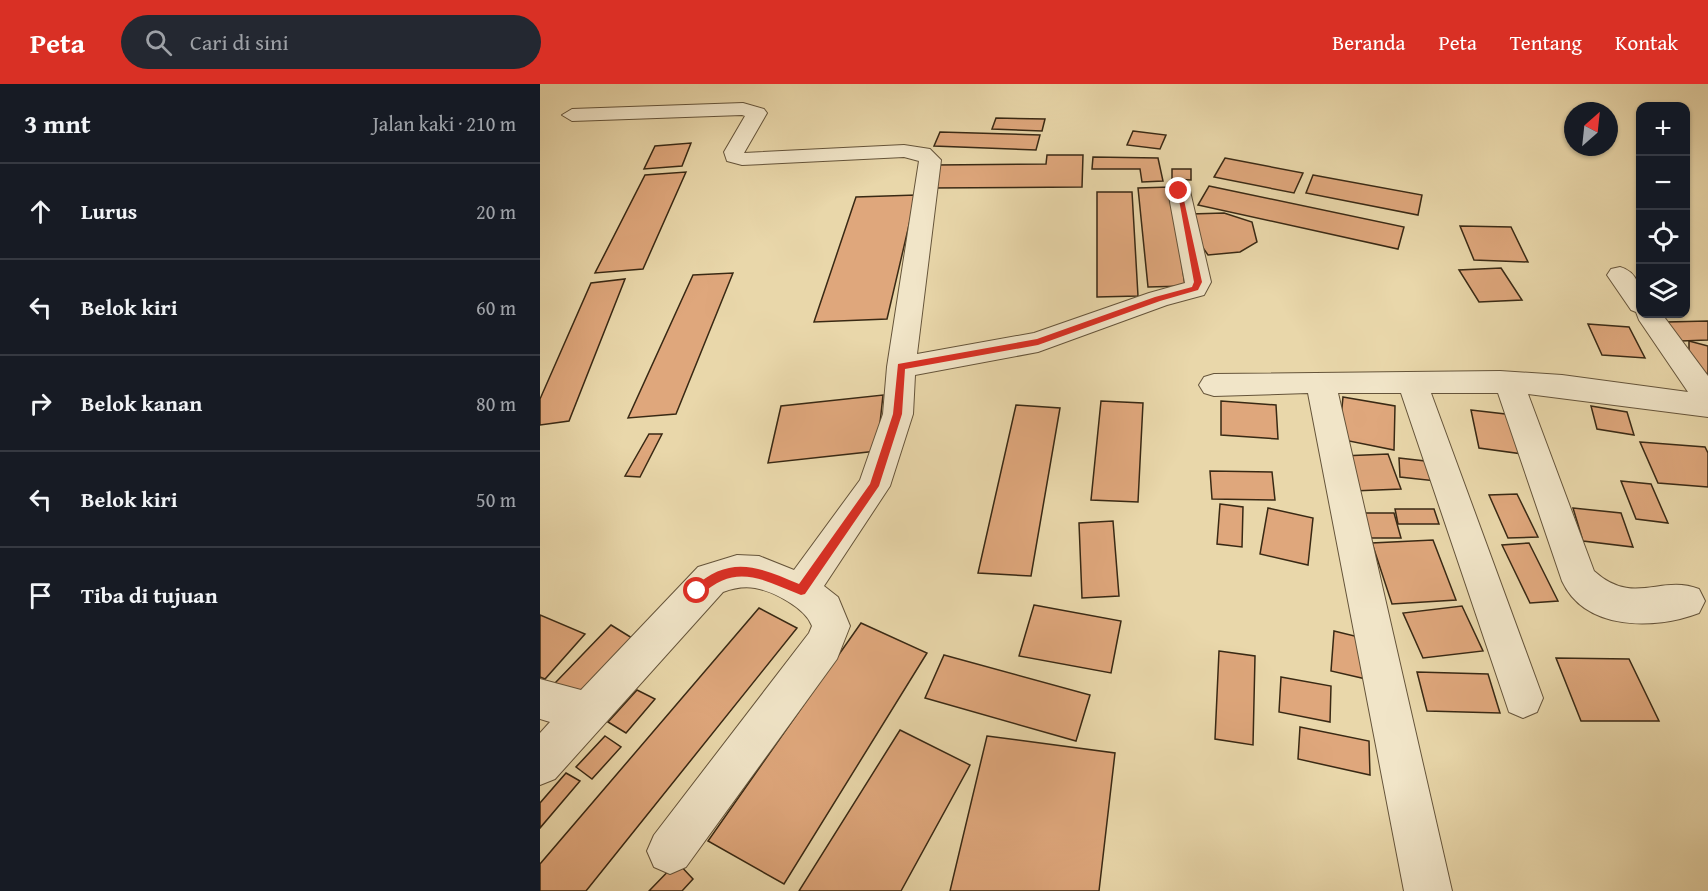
<!DOCTYPE html>
<html lang="id">
<meta charset="utf-8">
<style>
body{margin:0;font-family:"Gentium Book Plus",serif;background:#242831;color:#f1f3f6}
.controls{position:absolute;right:18px;top:18px;display:grid;overflow:hidden;border-radius:12px;box-shadow:0 2px 4px #0004}
.controls button{width:54px;height:54px;display:grid;place-items:center;padding:0;border:0;border-bottom:2px solid #363941;background:#171b24;color:#f1f3f6;font:30px sans-serif}
.compass{position:absolute;left:1024px;top:18px;width:54px;height:54px;border-radius:50%;background:#171b24;box-shadow:0 2px 4px #0004;rotate:27deg}
.stop{position:absolute;width:18px;height:18px;margin:-14px;border:4px solid #d93025;border-radius:50%;background:#fff}
.stop.end{background:#d93025;border-color:#fff;box-shadow:0 2px 6px #0008}
.list{margin:0;padding:0;list-style:none}
h2{display:flex;justify-content:space-between;align-items:center;height:78px;margin:0;padding:0 24px;font-size:26px}
h2 small{font-size:20px;font-weight:400;color:#9ea1a6}
.list li{display:grid;grid-template-columns:39px 1fr auto;gap:18px;align-items:center;box-sizing:border-box;height:96px;padding:0 24px;border-top:2px solid #363941}
.list b{display:block;font-size:22px;white-space:nowrap}
.list em{font-size:20px;font-style:normal;color:#9ea1a6}
.icon{flex:none;width:33px;height:33px;fill:none;stroke:currentColor;stroke-width:2;stroke-linecap:round;stroke-linejoin:round}
.map{position:relative;flex:none;width:1168px;height:807px;overflow:hidden}
header{display:flex;align-items:center;gap:36px;box-sizing:border-box;height:84px;padding:0 30px;background:#d93025;color:#fff}
header strong{font-size:28px}
nav{display:flex;gap:33px;margin-inline-start:auto;font-size:21px}
.search{width:420px;height:54px;background:#242831;display:flex;align-items:center;gap:15px;box-sizing:border-box;padding:0 21px;border-radius:33px;color:#9ea1a6;font-size:22px}
main{display:flex}
aside{flex:1;background:#171b24}
.map>svg:first-child{display:block}
.building{fill:#dfa77c;stroke:#392914;stroke-width:1.5}
.lines{fill:none;stroke-linecap:round;stroke-linejoin:round}
.minor-casing{stroke:#65543a;stroke-width:2}
.minor{fill:#f1e5c8;fill-rule:evenodd}
.route{fill:#d93025}
</style>
<header>
<strong>Peta</strong>
<div class="search"><svg class="icon" aria-label="search" viewBox="0 0 24 24"><circle cx="10" cy="10" r="6"/><path d="M15 15l6 6"/></svg>Cari di sini</div>
<nav><a>Beranda</a><a>Peta</a><a>Tentang</a><a>Kontak</a></nav>
</header>
<main>
<aside>
<h2>3 mnt<small>Jalan kaki · 210 m</small></h2>
<ul class="list">
<li><svg class="icon" aria-label="ahead" viewBox="0 0 24 24"><path d="M12 20V5M6 11l6-6 6 6"/></svg><div><b>Lurus</b></div><em>20 m</em></li>
<li><svg class="icon" aria-label="left" viewBox="0 0 24 24"><path d="M17 20v-9H6M10 6l-5 5 5 5"/></svg><div><b>Belok kiri</b></div><em>60 m</em></li>
<li><svg class="icon" aria-label="right" viewBox="0 0 24 24"><path d="M7 20v-9h11M14 6l5 5-5 5"/></svg><div><b>Belok kanan</b></div><em>80 m</em></li>
<li><svg class="icon" aria-label="left" viewBox="0 0 24 24"><path d="M17 20v-9H6M10 6l-5 5 5 5"/></svg><div><b>Belok kiri</b></div><em>50 m</em></li>
<li><svg class="icon" aria-label="arrive" viewBox="0 0 24 24"><path d="M6 21V4h12l-3 4 3 4H6"/></svg><div><b>Tiba di tujuan</b></div></li>
</ul>
</aside>
<div class="map">
<svg width="1168" height="807" viewBox="0 0 1168 807">
<rect width="100%" height="100%" fill="#e9d7aa"/>
<filter id="stains"><feTurbulence type="fractalNoise" baseFrequency=".00333" numOctaves="4"/><feColorMatrix values="0 0 0 0 .2 0 0 0 0 .09 0 0 0 0 .02 0 0 0 .5 -.17"/></filter>
<radialGradient id="worn" r=".72"><stop offset=".6" stop-color="#630" stop-opacity="0"/><stop offset="1" stop-color="#630" stop-opacity=".3"/></radialGradient>
<g class="building">
<path d="M456,34L505,35L502,47L452,45Z"/>
<path d="M593,47L626,51L620,65L587,61Z"/>
<path d="M400,48L500,51L496,66L394,62Z"/>
<path d="M151,59L142,82L104,85L115,62Z"/>
<path d="M507,71H543L542,103L390,104L396,81L506,80Z"/>
<path d="M553,73L618,74L623,97L602,98L600,85H552Z"/>
<path d="M685,74L763,89L754,109L674,93Z"/>
<path d="M632,85H651V96L632,95Z"/>
<path d="M146,88L103,185L55,189L105,91Z"/>
<path d="M773,91L882,111L878,131L766,109Z"/>
<path d="M669,102L864,143L858,165L658,121Z"/>
<path d="M631,103L645,202L608,203L598,104Z"/>
<path d="M557,108H592L598,212L557,213Z"/>
<path d="M376,111L347,235L274,238L316,113Z"/>
<path d="M684,129L712,138L717,158L700,168L668,171L654,151L651,130Z"/>
<path d="M920,142L971,143L988,178L934,176Z"/>
<path d="M961,184L982,216L939,218L919,186Z"/>
<path d="M193,189L136,330L88,334L153,191Z"/>
<path d="M85,195L29,337L0,341V315L51,199Z"/>
<path d="M1168,237V256L1141,257L1127,238Z"/>
<path d="M1048,240L1089,243L1105,274L1062,271Z"/>
<path d="M1149,257L1168,262V290L1149,284Z"/>
<path d="M343,311L337,367L228,379L241,322Z"/>
<path d="M803,313L855,322L854,366L799,355Z"/>
<path d="M561,317L603,319L598,418L551,416Z"/>
<path d="M681,317L736,321L738,355L681,351Z"/>
<path d="M476,321L520,324L491,492L438,489Z"/>
<path d="M1051,322L1087,328L1094,351L1057,345Z"/>
<path d="M931,326L974,331L983,370L939,364Z"/>
<path d="M109,350H122L100,393L85,392Z"/>
<path d="M1100,358L1165,363L1168,369V403L1118,399Z"/>
<path d="M848,370L861,405L813,407L802,372Z"/>
<path d="M859,374L894,378L896,397L860,393Z"/>
<path d="M670,387L732,388L735,416L672,415Z"/>
<path d="M1081,397L1111,400L1128,439L1096,435Z"/>
<path d="M977,410L998,453L968,454L949,411Z"/>
<path d="M680,420L703,423L702,463L677,460Z"/>
<path d="M728,424L773,434L768,481L720,470Z"/>
<path d="M1033,424L1081,429L1093,463L1043,457Z"/>
<path d="M855,425H894L899,440H858Z"/>
<path d="M817,429H854L861,454H823Z"/>
<path d="M573,437L579,512L542,514L539,439Z"/>
<path d="M893,456L916,516L852,520L832,459Z"/>
<path d="M989,459L1018,517L990,519L962,461Z"/>
<path d="M494,521L581,537L571,589L479,572Z"/>
<path d="M922,522L943,567L883,574L863,529Z"/>
<path d="M219,524L257,544L46,807H0V780Z"/>
<path d="M0,531L45,550L5,595L0,593Z"/>
<path d="M321,539L387,569L244,800L168,757Z"/>
<path d="M71,541L92,554L37,612L15,599Z"/>
<path d="M794,547L827,555L826,595L791,587Z"/>
<path d="M679,567L715,572L713,661L675,655Z"/>
<path d="M404,571L550,611L536,657L385,614Z"/>
<path d="M1016,574L1089,575L1119,637H1041Z"/>
<path d="M877,588L948,590L960,629L887,627Z"/>
<path d="M741,593L791,602L790,638L739,628Z"/>
<path d="M97,606L115,615L86,649L68,638Z"/>
<path d="M760,643L829,657L830,691L758,675Z"/>
<path d="M360,646L430,681L361,807H259Z"/>
<path d="M65,652L81,663L52,695L36,683Z"/>
<path d="M447,652L575,669L559,807H410Z"/>
<path d="M26,689L40,697L0,744V719Z"/>
<path d="M137,778L153,795L142,807H109Z"/>
</g>
<g class="lines">
<g class="minor-casing">
<g id="minor">
<path d="M203,19L224,25L227,29L204,69L364,61L390,65L401,76L377,270L494,249L609,209L645,199L628,107L631,102H647L650,107L671,198L664,211L627,221L498,268L375,291L373,330L350,402L284,502L298,513L310,542L297,575L146,783L130,790L114,783L107,767L114,751L269,549L272,542C266,524 233,507 215,504C204,502 194,504 183,508L15,695L0,701V649L10,638L0,635V595L41,606L158,483L197,471L219,472L254,486L320,396L343,330L347,283L379,77L364,73L202,81L187,77L184,68L205,32L202,31L32,37L22,31L32,25Z"/>
<path d="M1080,183C1102,189 1100,210 1100,230H1122L1168,292V333L988,310L1054,487C1094,523 1120,490 1159,505L1165,517L1159,529C1115,546 1045,547 1022,497L958,309H891L1003,614L997,628L983,634L969,628L861,309H798L912,807H864L768,309L674,312L664,309L659,301L664,293L674,290L960,287L1022,291L1148,308L1099,236L1096,228L1091,226L1067,191L1071,185Z"/>
</g>
</g>
<use href="#minor" class="minor"/>
</g>
<path class="route" d="M637,105L642,107L662,198L658,206L620,217L498,261L365,285L362,330L339,402L265,510L261,511C223,496 196,478 161,511H153V504C190,470 219,483 259,500L330,400L353,330L358,280L497,255L615,213L652,203L654,198Z"/>
<rect width="100%" height="100%" filter="url(#stains)"/>
<rect width="100%" height="100%" fill="url(#worn)"/>
</svg>
<div class="controls">
<button>+</button>
<button>−</button>
<button><svg class="icon" aria-label="locate" viewBox="0 0 24 24"><circle cx="12" cy="12" r="6"/><path d="M12 2v4M12 18v4M2 12h4M18 12h4"/></svg></button>
<button><svg class="icon" aria-label="layers" viewBox="0 0 24 24"><path d="M12 4l9 5-9 5-9-5zM3 14l9 5 9-5"/></svg></button>
</div>
<svg class="compass" viewBox="-18 -18 36 36"><path d="M0-13l5 13h-10z" fill="#e53935"/><path d="M0 13l5-13h-10z" fill="#9ea1a6"/></svg>
<div class="stop" style="left:157px;top:507px"></div>
<div class="stop end" style="left:639px;top:107px"></div>
</div>
</main>
